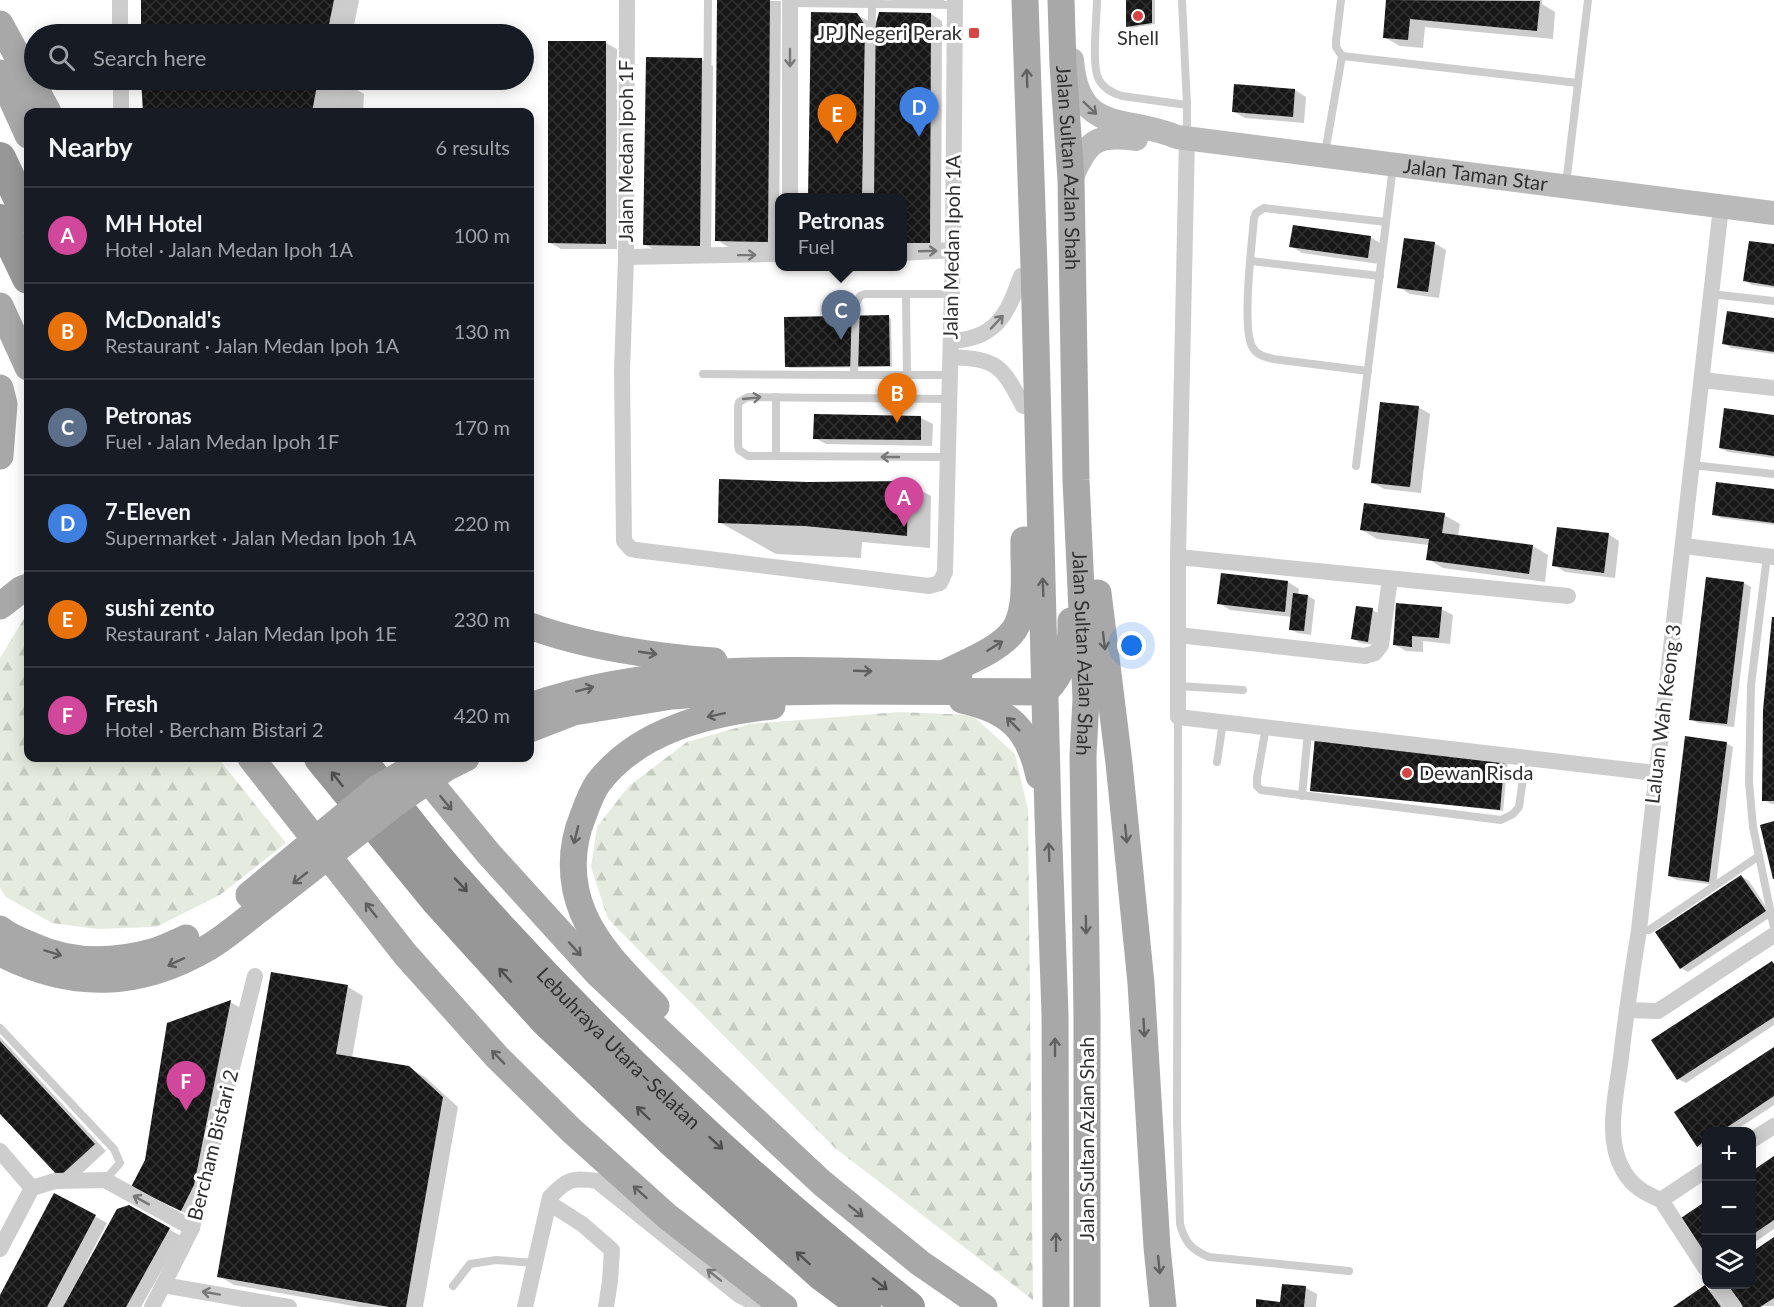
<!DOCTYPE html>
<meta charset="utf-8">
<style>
body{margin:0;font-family:Lato,sans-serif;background:#20242c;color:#f1f3f6}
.controls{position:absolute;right:18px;bottom:18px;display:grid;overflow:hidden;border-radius:12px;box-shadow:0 3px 15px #0003}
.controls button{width:54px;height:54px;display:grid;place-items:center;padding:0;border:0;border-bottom:2px solid #363941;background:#171b24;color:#f1f3f6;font:30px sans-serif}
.you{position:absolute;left:1132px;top:646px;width:21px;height:21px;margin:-15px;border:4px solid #fff;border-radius:50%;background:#1a73e8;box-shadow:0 0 0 9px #1a73e833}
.badge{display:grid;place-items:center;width:39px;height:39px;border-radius:50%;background:#db2777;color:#fff;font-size:20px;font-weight:700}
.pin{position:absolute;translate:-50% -50px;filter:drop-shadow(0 2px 3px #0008)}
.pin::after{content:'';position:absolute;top:32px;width:21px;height:18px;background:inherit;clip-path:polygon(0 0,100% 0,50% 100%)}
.popup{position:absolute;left:775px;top:193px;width:132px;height:78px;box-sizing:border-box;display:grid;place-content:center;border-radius:12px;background:#171b24;filter:drop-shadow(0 2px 4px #0005);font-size:20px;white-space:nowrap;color:#9ea1a6}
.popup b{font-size:22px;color:#f1f3f6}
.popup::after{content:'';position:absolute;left:50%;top:100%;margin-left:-12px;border:12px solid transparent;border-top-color:#171b24}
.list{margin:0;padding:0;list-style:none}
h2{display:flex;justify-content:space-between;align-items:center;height:78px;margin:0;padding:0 24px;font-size:26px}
h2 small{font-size:20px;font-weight:400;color:#9ea1a6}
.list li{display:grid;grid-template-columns:39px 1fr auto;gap:18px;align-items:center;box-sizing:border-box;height:96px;padding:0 24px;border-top:2px solid #363941}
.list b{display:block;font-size:22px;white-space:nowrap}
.list p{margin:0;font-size:20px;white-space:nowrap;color:#9ea1a6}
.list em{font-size:20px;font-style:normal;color:#9ea1a6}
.icon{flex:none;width:33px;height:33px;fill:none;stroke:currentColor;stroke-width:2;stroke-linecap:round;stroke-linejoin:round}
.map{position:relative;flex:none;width:1774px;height:1307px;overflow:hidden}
.search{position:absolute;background:#171b24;box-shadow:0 3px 15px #0003;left:24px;top:24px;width:510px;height:66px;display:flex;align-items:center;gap:15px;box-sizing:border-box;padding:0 21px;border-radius:33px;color:#9ea1a6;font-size:22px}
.panel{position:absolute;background:#171b24;box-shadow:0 3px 15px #0003;left:24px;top:108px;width:510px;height:654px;border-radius:12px}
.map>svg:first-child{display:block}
.forest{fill:url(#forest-firs)}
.shadow{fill:#0003}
.building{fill:url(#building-cross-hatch)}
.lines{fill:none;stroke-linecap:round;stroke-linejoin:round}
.lane{stroke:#cdcdcd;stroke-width:8}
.street{stroke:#cdcdcd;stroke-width:16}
.secondary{stroke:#bababa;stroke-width:24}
.primary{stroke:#a8a8a8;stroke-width:27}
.highway{stroke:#979797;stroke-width:32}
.primary-bridge{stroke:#a8a8a8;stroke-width:27}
.oneway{stroke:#777}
.oneway2{stroke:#606060}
.oneway3{stroke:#6e6e6e}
.oneway4{stroke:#4f4f4f}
.poi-dot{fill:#d64443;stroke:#fff;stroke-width:2}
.labels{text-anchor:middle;stroke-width:6;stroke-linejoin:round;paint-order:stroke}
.poi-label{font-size:20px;fill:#303030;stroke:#fff;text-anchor:end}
.street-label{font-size:20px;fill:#303030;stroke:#fff}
</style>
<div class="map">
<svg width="1774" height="1307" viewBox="0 0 1774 1307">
<defs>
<pattern id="forest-firs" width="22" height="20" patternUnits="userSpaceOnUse" patternTransform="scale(1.5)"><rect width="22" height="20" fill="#e5ecdf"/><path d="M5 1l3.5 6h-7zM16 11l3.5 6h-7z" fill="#c5cbc0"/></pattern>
<pattern id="building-cross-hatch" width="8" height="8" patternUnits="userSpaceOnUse" patternTransform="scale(1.5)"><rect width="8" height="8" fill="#171717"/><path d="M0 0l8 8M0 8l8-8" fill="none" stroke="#303030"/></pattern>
</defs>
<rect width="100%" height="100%" fill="#fff"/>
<g class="forest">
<path d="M28,616V758H218L286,843L220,895L156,927L97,929L52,923L6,897L0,888V658L25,617Z"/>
<path d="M899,712L972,715L1015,754L1028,810L1033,1300L835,1148L608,919L591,867L597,827L629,786L687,742L750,724Z"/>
</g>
<g class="shadow">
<path d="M143,0H350L344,34H143Z"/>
<path d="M718,0L781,1L779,247H728L717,240Z"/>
<path d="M890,0H944V5H899Z"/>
<path d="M1128,0H1155V24L1131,28L1128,26Z"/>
<path d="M1388,0H1542V4L1555,12L1553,39L1425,27L1423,48L1400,46L1384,37Z"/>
<path d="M856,14L868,21L875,32L931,14L942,21L941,249H902V198H809Z"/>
<path d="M606,43L617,49V249H561L549,242Z"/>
<path d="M702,60L713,66L711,252L656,251L645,244Z"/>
<path d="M143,80H357L351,86L364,94L363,112H145L143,110Z"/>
<path d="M1295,90L1306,97L1304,123L1245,118L1233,111Z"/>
<path d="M1370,237L1382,244L1379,264L1302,253L1291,246Z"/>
<path d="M1434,243L1446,250L1439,298L1410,294L1399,287Z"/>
<path d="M1774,245V288L1752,285L1745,281Z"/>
<path d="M888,317L891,319L892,367L790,368L786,366Z"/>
<path d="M1774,319V354L1731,348L1724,343Z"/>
<path d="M1418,407L1430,414L1421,493L1384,489L1372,482Z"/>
<path d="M815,416L921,418L933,424L932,446L826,444L815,438Z"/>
<path d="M1774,416V458L1728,452L1720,448Z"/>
<path d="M907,483L931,496L930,548L862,542L861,558L776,554L719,522L807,484Z"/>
<path d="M1774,490V525L1721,518L1713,514Z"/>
<path d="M1444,515L1460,524L1458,536L1533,546L1548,555L1545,582L1443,568L1428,559L1429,545L1377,539L1362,530Z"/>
<path d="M1608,534L1619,541L1615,578L1565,572L1554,565Z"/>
<path d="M1288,582L1299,589L1298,595L1308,596L1315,600L1311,635L1298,633L1290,629L1292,617L1230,610L1219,603Z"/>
<path d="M1744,583L1751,587L1734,727L1698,723L1691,719Z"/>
<path d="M1441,609L1453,615L1450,644L1423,641V652L1406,651L1394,644Z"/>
<path d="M1372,610L1380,614L1375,645L1360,643L1353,639Z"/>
<path d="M1774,616V804H1771L1764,800V710Z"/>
<path d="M1726,743L1733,747L1716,885L1677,880L1669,876Z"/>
<path d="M1508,759L1503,811L1311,790Z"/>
<path d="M1741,876L1749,881L1772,916L1688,972L1681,968Z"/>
<path d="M1774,964V1025L1686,1083L1678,1079Z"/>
<path d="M348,987L363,996L352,1058L409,1068L425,1077L458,1107L423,1307H359L234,1285L219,1276Z"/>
<path d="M230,1002L241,1008L193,1217L144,1193Z"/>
<path d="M0,1037L106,1151L71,1183L0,1112Z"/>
<path d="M1774,1049V1105L1733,1132H1706V1149L1698,1146L1676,1113Z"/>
<path d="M1774,1158V1229L1752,1244V1173Z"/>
<path d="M55,1195L107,1223L86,1263L88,1264L129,1207L181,1236L141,1307H0V1298Z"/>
<path d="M1706,1203V1253L1683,1218Z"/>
<path d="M1774,1239V1306L1744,1307L1752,1284V1254Z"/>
<path d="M1283,1285L1306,1288L1317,1294L1316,1307H1257L1281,1303Z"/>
<path d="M1705,1287L1712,1291L1724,1307H1675Z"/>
</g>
<g class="building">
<path d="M141,0H334L327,34H141Z"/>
<path d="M717,0H770L768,242L715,241Z"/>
<path d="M1126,0H1152V23L1126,27Z"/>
<path d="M1386,0L1540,1L1537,31L1410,19L1408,40L1383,38Z"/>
<path d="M811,12L857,13L865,25L862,198H808Z"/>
<path d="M879,12L931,13L930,243H902V198H874V31Z"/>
<path d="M548,41H606V244L548,243Z"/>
<path d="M646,57L702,58L700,246L643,245Z"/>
<path d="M141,80H318L312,112H143Z"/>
<path d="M1234,84L1295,89L1293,117L1232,112Z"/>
<path d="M1293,225L1371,236L1368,258L1289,247Z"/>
<path d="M1404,238L1435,242L1428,292L1397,288Z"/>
<path d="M1749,241L1774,244V286L1743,281Z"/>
<path d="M1727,311L1774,318V352L1722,344Z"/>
<path d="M889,315L890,366L785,367L784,317Z"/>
<path d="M1380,402L1419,406L1410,487L1371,483Z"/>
<path d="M1724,408L1774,415V456L1719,448Z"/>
<path d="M814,414L921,416V440L813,439Z"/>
<path d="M719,479L807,482L908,481L907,536L805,526L718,523Z"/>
<path d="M1716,482L1774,489V523L1712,515Z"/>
<path d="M1364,503L1445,513L1442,533L1533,545L1529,574L1426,560L1429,539L1360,530Z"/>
<path d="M1557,527L1609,533L1604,573L1552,566Z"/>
<path d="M1221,573L1288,581L1285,612L1217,604Z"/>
<path d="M1706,577L1744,582L1727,724L1689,720Z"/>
<path d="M1293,593L1308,595L1304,631L1289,630Z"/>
<path d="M1396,603L1442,607L1439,638L1412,636V647L1393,645Z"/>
<path d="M1356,606L1373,608L1368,642L1351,639Z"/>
<path d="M1772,617H1774V801H1762L1763,710Z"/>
<path d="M1685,736L1727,742L1709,882L1668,876Z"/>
<path d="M1315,737L1505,756L1500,810L1310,791Z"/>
<path d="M1774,821V879H1773L1760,825Z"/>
<path d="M1741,875L1766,911L1680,969L1655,932Z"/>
<path d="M1772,961L1774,964V1017L1677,1080L1651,1040Z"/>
<path d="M271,972L348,985L336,1054L409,1066L443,1097L406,1307H389L217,1277Z"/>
<path d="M231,1000L194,1185L181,1211L131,1187L145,1160L167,1023Z"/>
<path d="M0,1041L95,1144L59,1177L0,1114Z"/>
<path d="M1774,1047V1096L1720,1132H1706V1140L1697,1147L1674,1112Z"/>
<path d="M1774,1156V1220L1752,1235V1171Z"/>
<path d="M54,1193L96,1215L47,1307H0V1295Z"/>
<path d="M1706,1201V1255L1681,1218Z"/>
<path d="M129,1205L170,1228L126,1307H63L117,1209Z"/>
<path d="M1774,1237V1298L1760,1307H1743L1727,1284H1752V1252Z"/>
<path d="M1282,1284L1306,1286L1304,1307H1256V1299L1280,1302Z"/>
<path d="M1705,1285L1721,1307H1673Z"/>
</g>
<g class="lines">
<g class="lane">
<path d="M1097,0C1097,18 1091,66 1099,80C1104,89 1112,93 1122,96L1187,105"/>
<path d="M1182,0L1187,105V137"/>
<path d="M1341,0L1336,41V47L1342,56L1578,83"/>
<path d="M790,3L955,5"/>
<path d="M1325,153L1342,56"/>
<path d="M1566,184L1588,0"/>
<path d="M870,198L872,0"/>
<path d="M706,256L708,0"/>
<path d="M1251,261L1380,276"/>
<path d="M1711,294L1774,301"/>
<path d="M906,295L907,375"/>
<path d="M1368,371L1273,359C1265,357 1257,355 1253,348C1241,331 1252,243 1254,218L1256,213L1264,208L1386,222"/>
<path d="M703,374L854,375"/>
<path d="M950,375H854L856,304L860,296L865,294H952"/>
<path d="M776,456V397"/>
<path d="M948,457L748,456L739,450L738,445V407L739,402L748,397L950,399"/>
<path d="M1692,465L1774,474"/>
<path d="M1356,466L1393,166"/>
<path d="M1767,556L1751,685L1749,782L1753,827L1774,928"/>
<path d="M1178,686L1243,690"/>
<path d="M1178,717L1177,1120L1180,1224C1185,1243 1192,1250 1209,1257L1349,1271"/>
<path d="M1266,727L1257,778V786L1261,790L1501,820L1513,814L1519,807L1526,757"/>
<path d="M1217,762L1223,722"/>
<path d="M1302,796L1308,732"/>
<path d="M1639,930H1649L1759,856"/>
<path d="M0,1028L114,1149L120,1163L105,1180"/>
<path d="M453,1286L470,1264L496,1260L535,1263"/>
</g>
<g class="street">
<path d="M120,0V34"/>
<path d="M627,0L626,257L622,371L624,541L631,549L636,550L929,586L940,583L945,572L953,250L955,0"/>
<path d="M344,34L351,0"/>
<path d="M121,80V112"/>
<path d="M328,112L334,80"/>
<path d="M1187,138L1178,557V717L1655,773"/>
<path d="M790,198V0"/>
<path d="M902,253L953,250"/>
<path d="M626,257L780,254"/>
<path d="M951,341C996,339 1007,315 1021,276"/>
<path d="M951,357C997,359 1002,365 1023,406"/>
<path d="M1702,380L1774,388"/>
<path d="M1684,546L1774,557"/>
<path d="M1178,557L1568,596"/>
<path d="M1178,635L1365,656L1375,653L1381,645L1390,579"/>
<path d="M1627,1010L1658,1011L1774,935"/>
<path d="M1752,1140L1774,1126"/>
<path d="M0,1151L32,1188L0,1249"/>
<path d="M32,1188L55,1181L105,1180L192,1228"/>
<path d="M1661,1200C1644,1193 1632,1186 1623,1170C1604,1137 1617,1092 1621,1057C1626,1015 1632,972 1639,930L1721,207"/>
<path d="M1661,1200L1706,1269"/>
<path d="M1661,1200L1706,1170"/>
<path d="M549,1203L582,1224L612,1250L610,1281L606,1307"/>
<path d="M1717,1284L1734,1307"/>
<path d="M163,1285L289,1307"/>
<path d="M152,1307L192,1228L255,976"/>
<path d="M525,1307L550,1197C567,1179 573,1177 597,1181L739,1295L763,1307"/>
</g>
<g class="secondary">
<path id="s1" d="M1072,60C1078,136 1126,115 1177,137L1774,213"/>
<path d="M1071,179C1087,142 1095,133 1136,139"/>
</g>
<g class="primary">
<path d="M1025,0L1034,267L1048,816L1055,1014L1056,1307"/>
<path id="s2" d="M1061,0L1063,65L1071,179L1076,480L1086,699L1083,756L1087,1014V1307"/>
<path d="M0,24L48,112"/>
<path d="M0,73L28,135"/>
<path d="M0,306L28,367"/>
<path d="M0,388L4,404L0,456"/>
<path d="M1098,593L1119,763L1141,983L1157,1247L1163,1307"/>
<path d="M0,606L22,589L28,587"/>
<path d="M530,626C584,646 656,657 714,661"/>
<path d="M943,674C964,663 1000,650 1014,630C1029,609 1023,565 1024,540"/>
<path d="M962,700C1009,710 1029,729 1039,776"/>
<path d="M530,706C667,658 817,672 959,674"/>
<path d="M530,729L574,712L672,696L716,693L834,691L1045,692C1064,673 1072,647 1071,621"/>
<path d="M251,758L405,954L497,1057L571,1130L668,1217L784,1307"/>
<path d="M414,763L488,853L598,974L822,1183L920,1263L984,1307"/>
<path d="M0,929C10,937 21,941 33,946C70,963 112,963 152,952C163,949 175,943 186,938"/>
<path d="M0,953C72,990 139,988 209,947C227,936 243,922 260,909"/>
<path d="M656,1006C630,979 598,949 583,913C570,882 570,847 583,816C587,805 591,793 598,783C638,730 710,713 772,706"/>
</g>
<g class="highway">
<path d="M0,158L28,217"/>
<path d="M0,220L28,278"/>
<path d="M320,758L438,902L546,1021L671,1140L823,1276L865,1307"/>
<path id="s3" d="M359,758C391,798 421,840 455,878C593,1034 746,1178 909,1307"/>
</g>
<g class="primary-bridge">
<path d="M249,895L378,788L429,758"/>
<path d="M260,909L393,805L446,768L466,758"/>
</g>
</g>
<defs><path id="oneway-shaft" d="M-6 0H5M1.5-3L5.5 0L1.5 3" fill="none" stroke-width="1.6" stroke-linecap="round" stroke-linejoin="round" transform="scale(1.5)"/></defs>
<g class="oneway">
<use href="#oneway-shaft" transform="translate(790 58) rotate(90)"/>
<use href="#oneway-shaft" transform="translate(928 251) rotate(-2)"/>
<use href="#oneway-shaft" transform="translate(747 255) rotate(-1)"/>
<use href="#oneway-shaft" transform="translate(997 322) rotate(-47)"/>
<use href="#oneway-shaft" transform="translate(752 398) rotate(-6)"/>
<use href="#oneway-shaft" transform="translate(890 457) rotate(-180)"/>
<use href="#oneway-shaft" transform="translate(141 1200) rotate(-151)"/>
<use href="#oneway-shaft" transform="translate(714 1275) rotate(-141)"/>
<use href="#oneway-shaft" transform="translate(211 1293) rotate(-170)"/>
</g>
<g class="oneway2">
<use href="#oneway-shaft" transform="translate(1027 78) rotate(-92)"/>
<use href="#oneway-shaft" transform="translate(1043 587) rotate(-92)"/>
<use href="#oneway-shaft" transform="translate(1104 641) rotate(83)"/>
<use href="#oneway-shaft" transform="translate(995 646) rotate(-32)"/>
<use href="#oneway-shaft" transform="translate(648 653) rotate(8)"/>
<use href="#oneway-shaft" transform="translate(863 671) rotate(2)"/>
<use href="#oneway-shaft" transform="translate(585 689) rotate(-15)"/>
<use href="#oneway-shaft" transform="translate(716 715) rotate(168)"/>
<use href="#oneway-shaft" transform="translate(1013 724) rotate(-135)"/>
<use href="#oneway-shaft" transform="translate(446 803) rotate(51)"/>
<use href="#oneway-shaft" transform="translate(1126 834) rotate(84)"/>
<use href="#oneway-shaft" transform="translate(576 835) rotate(104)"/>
<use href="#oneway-shaft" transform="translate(1049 852) rotate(-92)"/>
<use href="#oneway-shaft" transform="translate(300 878) rotate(142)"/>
<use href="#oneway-shaft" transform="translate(371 910) rotate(-128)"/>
<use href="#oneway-shaft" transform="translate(1086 925) rotate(89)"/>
<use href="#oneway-shaft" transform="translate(575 949) rotate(48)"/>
<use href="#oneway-shaft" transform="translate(53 953) rotate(17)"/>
<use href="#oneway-shaft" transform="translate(176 962) rotate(155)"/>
<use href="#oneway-shaft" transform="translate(1144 1028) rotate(87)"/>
<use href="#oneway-shaft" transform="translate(1055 1047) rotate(-90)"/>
<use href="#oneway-shaft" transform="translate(498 1057) rotate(-134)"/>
<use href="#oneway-shaft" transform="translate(640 1192) rotate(-138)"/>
<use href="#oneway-shaft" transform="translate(856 1211) rotate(39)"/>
<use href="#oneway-shaft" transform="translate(1056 1242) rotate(-90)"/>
<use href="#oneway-shaft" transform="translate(1159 1265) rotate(84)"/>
</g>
<use class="oneway3" href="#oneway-shaft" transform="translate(1090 108) rotate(44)"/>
<g class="oneway4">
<use href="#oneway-shaft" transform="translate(337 779) rotate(-128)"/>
<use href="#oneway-shaft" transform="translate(461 885) rotate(47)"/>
<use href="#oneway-shaft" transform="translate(505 975) rotate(-132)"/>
<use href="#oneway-shaft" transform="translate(643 1113) rotate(-136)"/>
<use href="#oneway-shaft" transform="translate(716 1143) rotate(42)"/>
<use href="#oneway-shaft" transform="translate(803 1258) rotate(-138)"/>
<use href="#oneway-shaft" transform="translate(880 1284) rotate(38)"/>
</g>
<g class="poi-dot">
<circle cx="1138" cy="16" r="6"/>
<rect x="968" y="27" width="12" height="12" rx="3"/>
<circle cx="1407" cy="773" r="6"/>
</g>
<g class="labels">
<g class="poi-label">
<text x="962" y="40">JPJ Negeri Perak</text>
<text x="1138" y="45" text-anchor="middle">Shell</text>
<text x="1419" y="780" text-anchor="start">Dewan Risda</text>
</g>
<g class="street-label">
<text transform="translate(626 151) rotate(-90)" y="7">Jalan Medan Ipoh 1F</text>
<text dy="7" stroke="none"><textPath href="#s2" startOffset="168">Jalan Sultan Azlan Shah</textPath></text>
<text dy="7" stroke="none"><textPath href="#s1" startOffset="446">Jalan Taman Star</textPath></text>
<text transform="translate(952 247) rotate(-89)" y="7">Jalan Medan Ipoh 1A</text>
<text dy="7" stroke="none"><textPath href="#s2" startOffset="654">Jalan Sultan Azlan Shah</textPath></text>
<text transform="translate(1663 714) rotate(-83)" y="7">Laluan Wah Keong 3</text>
<text dy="7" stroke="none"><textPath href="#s3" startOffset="390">Lebuhraya Utara–Selatan</textPath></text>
<text transform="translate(1087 1139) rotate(-90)" y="7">Jalan Sultan Azlan Shah</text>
<text transform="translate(213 1145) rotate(-76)" y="7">Bercham Bistari 2</text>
</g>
</g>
</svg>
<div class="controls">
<button>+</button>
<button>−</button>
<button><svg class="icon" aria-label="layers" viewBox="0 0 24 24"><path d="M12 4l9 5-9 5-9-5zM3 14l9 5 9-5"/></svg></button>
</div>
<div class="you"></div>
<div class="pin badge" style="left:904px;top:527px;background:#d1479c">A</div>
<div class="pin badge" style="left:897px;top:423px;background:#e8710a">B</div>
<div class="pin badge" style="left:841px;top:340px;background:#5c6f8a">C</div>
<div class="popup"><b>Petronas</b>Fuel</div>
<div class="pin badge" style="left:919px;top:137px;background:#3f7fe0">D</div>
<div class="pin badge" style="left:837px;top:144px;background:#e8710a">E</div>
<div class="pin badge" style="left:186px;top:1111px;background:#d1479c">F</div>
<div class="search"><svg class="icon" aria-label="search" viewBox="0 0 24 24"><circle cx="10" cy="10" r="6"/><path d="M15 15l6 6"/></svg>Search here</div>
<section class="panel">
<h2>Nearby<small>6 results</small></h2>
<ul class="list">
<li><span class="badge" style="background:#d1479c">A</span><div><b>MH Hotel</b><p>Hotel · Jalan Medan Ipoh 1A</p></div><em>100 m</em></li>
<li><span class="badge" style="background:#e8710a">B</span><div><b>McDonald's</b><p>Restaurant · Jalan Medan Ipoh 1A</p></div><em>130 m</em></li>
<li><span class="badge" style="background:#5c6f8a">C</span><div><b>Petronas</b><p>Fuel · Jalan Medan Ipoh 1F</p></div><em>170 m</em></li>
<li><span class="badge" style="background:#3f7fe0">D</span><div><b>7-Eleven</b><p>Supermarket · Jalan Medan Ipoh 1A</p></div><em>220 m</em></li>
<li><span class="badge" style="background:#e8710a">E</span><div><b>sushi zento</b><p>Restaurant · Jalan Medan Ipoh 1E</p></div><em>230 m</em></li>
<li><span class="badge" style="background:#d1479c">F</span><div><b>Fresh</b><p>Hotel · Bercham Bistari 2</p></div><em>420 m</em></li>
</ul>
</section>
</div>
